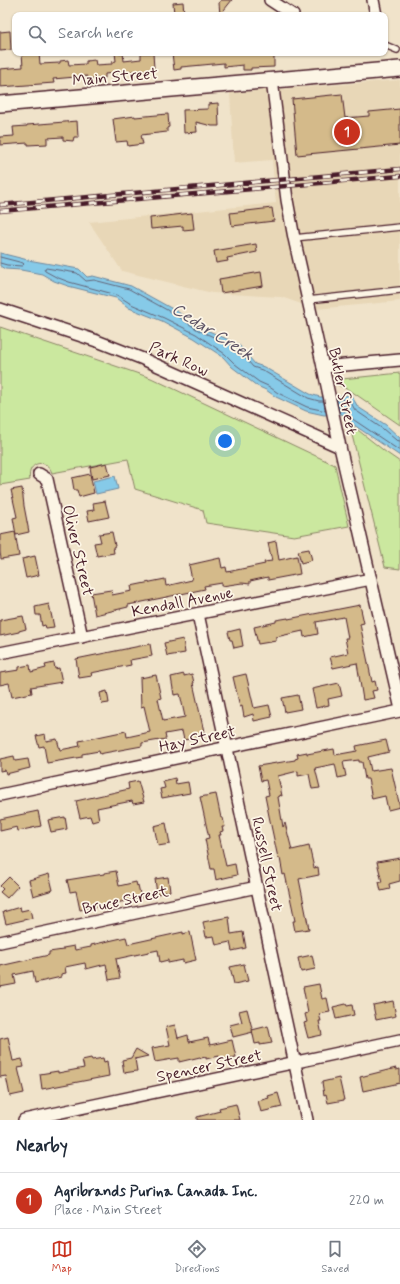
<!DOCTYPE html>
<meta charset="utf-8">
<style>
body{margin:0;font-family:Mynerve,sans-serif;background:#f6f6f7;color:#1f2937}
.you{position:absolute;left:225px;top:441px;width:14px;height:14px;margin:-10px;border:3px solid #fff;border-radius:50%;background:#1a73e8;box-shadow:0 0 0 6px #1a73e833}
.badge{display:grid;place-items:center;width:26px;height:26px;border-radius:50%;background:#c8321e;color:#fff;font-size:13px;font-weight:700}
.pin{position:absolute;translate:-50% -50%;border:2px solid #fff;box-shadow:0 1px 4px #0006}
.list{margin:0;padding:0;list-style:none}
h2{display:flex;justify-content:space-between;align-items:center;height:52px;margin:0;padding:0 16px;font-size:17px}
h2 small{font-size:13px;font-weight:400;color:#747a83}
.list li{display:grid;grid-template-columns:26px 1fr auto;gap:12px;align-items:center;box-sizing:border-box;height:56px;padding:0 16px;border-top:1px solid #e0e1e3}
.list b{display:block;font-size:15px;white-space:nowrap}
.list p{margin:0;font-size:13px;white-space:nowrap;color:#747a83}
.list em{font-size:13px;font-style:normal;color:#747a83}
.icon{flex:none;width:22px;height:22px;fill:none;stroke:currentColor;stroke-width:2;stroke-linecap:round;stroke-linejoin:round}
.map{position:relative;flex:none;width:400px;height:1120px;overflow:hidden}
.search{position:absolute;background:#fff;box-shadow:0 1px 3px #0004;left:12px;right:12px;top:12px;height:44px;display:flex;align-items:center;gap:10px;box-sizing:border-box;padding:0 14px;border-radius:8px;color:#747a83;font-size:15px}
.sheet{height:108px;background:#fff}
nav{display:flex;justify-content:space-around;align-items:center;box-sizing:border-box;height:56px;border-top:1px solid #e0e1e3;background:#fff;font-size:11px;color:#747a83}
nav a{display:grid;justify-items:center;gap:2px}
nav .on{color:#c8321e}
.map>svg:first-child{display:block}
.built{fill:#e8d7b7}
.green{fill:#cbe89f;stroke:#8a8465}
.water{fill:#86cae8;stroke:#6e869c}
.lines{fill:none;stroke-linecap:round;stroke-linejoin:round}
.shore{stroke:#626377;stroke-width:1}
.building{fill:#d4ba8a;stroke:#4a1f2b}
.lane-casing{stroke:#4a1f2b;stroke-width:8}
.street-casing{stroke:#4a1f2b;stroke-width:14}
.secondary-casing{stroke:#4a1f2b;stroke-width:18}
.lane{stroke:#fcf5e5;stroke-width:5.5}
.street{stroke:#fcf5e5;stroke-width:11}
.secondary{stroke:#fcf5e5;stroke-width:15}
.rail-casing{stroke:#4a1f2b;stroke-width:4.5}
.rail{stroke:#fcf5e5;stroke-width:3;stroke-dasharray:9;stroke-linecap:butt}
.labels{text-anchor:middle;stroke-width:3.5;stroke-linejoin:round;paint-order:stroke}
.street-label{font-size:16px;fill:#4a1f2b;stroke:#fcf5e5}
.water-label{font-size:17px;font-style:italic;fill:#5c5264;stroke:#fcf5e5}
</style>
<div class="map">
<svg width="400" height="1120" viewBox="0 0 400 1120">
<rect width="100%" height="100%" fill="#f0e3ca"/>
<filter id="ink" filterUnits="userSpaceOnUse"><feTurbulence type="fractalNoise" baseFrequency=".025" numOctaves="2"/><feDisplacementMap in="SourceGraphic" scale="8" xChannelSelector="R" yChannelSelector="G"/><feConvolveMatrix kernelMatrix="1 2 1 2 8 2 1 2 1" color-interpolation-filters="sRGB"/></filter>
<g filter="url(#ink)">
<path class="built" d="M400,80V301L316,309L281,297L212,293L122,271L89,222L276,203L272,160L234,163L230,93Z"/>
<g class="green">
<path d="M0,327L151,378L335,465L349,526L294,536L206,523L203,510L135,489L128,459L52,473C47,457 26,462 30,480L0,485Z"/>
<path d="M400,373V425L351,391L338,385L342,379Z"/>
<path d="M349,423L387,453L400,462V569L385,567Z"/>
</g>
<g class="water">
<path d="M0,253L28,260L79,269L87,277L93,276L131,286L178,312L200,327L238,344L255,364L264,367L310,394L320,397L351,395L358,407L386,425L400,438V456L351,423L342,414L324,415L306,411L276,397L266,390L257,386L232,367L223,357L194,338L162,321L129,308L116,298L68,286L54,281L42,274L21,270L5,269L0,266Z"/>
<path d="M115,476L118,489L96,494L93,481Z"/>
</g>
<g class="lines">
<g class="shore">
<path d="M0,257L23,263L24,264L22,266L7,265L0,263"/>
<path d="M337,400L349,399L355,410L383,429L396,440L400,441"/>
<path d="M324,401H319L308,398L262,370L253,367L236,347L198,330L176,315L129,289L94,280L86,281L77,273L46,268L44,269L45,271L56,277L69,282L117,295L131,304L164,318L196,334L225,354L235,364L259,382L268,386L278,393L307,407L326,411"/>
<path d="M339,410L344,411L354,420L400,451"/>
</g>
</g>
<g class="building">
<path d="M221,0H232L220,15L219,3Z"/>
<path d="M183,2L184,14H174L173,3Z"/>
<path d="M10,31L11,50L0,51V32Z"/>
<path d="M22,53H39L40,64L60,63V61L68,60L69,65L86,64V61L95,60L96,65L112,64V62L116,61L115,53H123L124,61L141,59V53H153L154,69L105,74V78L87,80V76L53,79L54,83L0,87V69L23,67Z"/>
<path d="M172,53H274V67L251,68V70H243V65L224,67V63L181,67V69L174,70Z"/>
<path d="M342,94L345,118L369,116V112L400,109V145L297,155L292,99Z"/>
<path d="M218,103L219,126H212L196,122L197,132L184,133L183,110L208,109V104Z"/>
<path d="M168,114L169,127L167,128V132L141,135L143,144L128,146L127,141L116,142L113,119L135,116V117Z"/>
<path d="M77,121L78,137H74L73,141L63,140V137L47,138V144L28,145V143L0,145V137L14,136L13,127L27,126V125Z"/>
<path d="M272,208L274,221L232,226L230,213Z"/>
<path d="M192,213L194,229L183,230V226L151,229L150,218Z"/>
<path d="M256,244L257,252L227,258L228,261L216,263L214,251Z"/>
<path d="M261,272L263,286L221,293L219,279Z"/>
<path d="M107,463L110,475L92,479L90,467Z"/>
<path d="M90,474L94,493L79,497L77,490H74L72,478Z"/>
<path d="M22,488L24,506L29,532L16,535L13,518L17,517L11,490Z"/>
<path d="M105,501L109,517L89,521L87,511L94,510L93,503Z"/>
<path d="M15,532L19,556L1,559L0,552V535Z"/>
<path d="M112,532L115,546L113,547L114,553L97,556L94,543L101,542L99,534Z"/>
<path d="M276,541L279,560L297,556L300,574L268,580V577L250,581V584L242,583L222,586V583L204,586L205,589L128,605V607L95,615L91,593L111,590L112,595L132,591L131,586L165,579L166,586L192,580L189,565L220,558L222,568L226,567L227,572L265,564L264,562L272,561L268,543Z"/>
<path d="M309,549L312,560L301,563L298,551Z"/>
<path d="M35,556L39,575L26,578L22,559Z"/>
<path d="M49,604L54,627L46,628L45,625L42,626L40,615H36L35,607Z"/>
<path d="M360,605L364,623L360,624L372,682L375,681L377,690L372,691L374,698L363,700L357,663L333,668L330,657L348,653L345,638H348L344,617L316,622L318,634L304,637L303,631L276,637V641L258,644L254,627L276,622V620L288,618V619Z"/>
<path d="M23,616L26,629L19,631V632L0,636V620Z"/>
<path d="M240,629L243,646L234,648L232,640H230L228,632Z"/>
<path d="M183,639L185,653L167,656L164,643Z"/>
<path d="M150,644L152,656L130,660L131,665L91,673L92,676L79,678L76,659Z"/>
<path d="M54,663L55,669L59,668L62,682L31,687L32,693L12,697L9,683L0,685V673L19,670V667L30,665L31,672L46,668L45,665Z"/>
<path d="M184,674V676L192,674L194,683H193L205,736L184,740L182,731L165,734L166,739L142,743V746L104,753L100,754L99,751L82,754V757L47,763L44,746L39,747L36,736L45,734L46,741L57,739L60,750L80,746L79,741L126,731L127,737L150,732L144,706L141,707L140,678L156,675L161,698L158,699L163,721L185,717L180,694L174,695L171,677Z"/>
<path d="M246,674L254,708L269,705L272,717L254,721L253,714L244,717L242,706L240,707L233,677Z"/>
<path d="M339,683L342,696L328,699L329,705L316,708L312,689Z"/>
<path d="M107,691L109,703L102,704L100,693Z"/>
<path d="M298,695L301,709L285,712L282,698Z"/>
<path d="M386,740L389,752L368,757L371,771L391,768L400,807L388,810L385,796L372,799L368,779H365L362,762H359V760L343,762L346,776L338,778L335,764L315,768L320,788L312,789L309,774L298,776V771L278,776L282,796L280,795V796L278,797L283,827L285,823L292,850L309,846L314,868L318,867L319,875L299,879L309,929L295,931L293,921H295L292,906L285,874L283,875L280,858H278L269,816L265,796L269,795L266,780L261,781L258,766L295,760V759L298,758L297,754L307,752V754L334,749L335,755L357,751L356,746Z"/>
<path d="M14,756L15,761L28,759L30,768L6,774L5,770L0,771V759Z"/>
<path d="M175,778L176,784L188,782L190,793L162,798L160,789L165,788L163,781Z"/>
<path d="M138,781L144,802L133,804L132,801L97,808L99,820L92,822L90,816L80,818L76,801L129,789L128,783Z"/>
<path d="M216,794L221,818H223L225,827H222L223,831L220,832L221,835H219L226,866L235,864L237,875L216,880L214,869H211L205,839L209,838L200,797Z"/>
<path d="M38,811L41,826L18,831L17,827L0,831V819Z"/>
<path d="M65,817L67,829L51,832L48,820Z"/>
<path d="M166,823L170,844L158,846L154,826Z"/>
<path d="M400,858V881L389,884L390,889L381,891L379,882H382L377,862Z"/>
<path d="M116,871L119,886L136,882L137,886L138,885L141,898L80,910L76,891L70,892L67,880L104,874V873Z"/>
<path d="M49,874L53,890L33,896L29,880Z"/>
<path d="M9,877L18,886L7,898L0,892L3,889L0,886Z"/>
<path d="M168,877L170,891L157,894L155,879Z"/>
<path d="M20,907L21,911L30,909L32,918L6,924L3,912Z"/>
<path d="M229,917L231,934L243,932L246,948L232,951L230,942L216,945L214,936L206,937L203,922Z"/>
<path d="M183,932V934L190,932L196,960L183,963V960L168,963V960L160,962L158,950L116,959L120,978L109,980L106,964L86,969L85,963L65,967L66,973L61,974V977L35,983L33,971L14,975L16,984L0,987V966L49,955V952L63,950V948L74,946L75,950L91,947V945L126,937L128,944Z"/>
<path d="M312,955L315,969L301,972L298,958Z"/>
<path d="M244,964L248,981L234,984L230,967Z"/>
<path d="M319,984L322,999L327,998L330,1012L319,1014L321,1021H319L322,1035L308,1038L304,1023L307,1022L305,1014L308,1013L303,987Z"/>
<path d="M393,1001L396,1016L376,1020L373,1005Z"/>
<path d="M346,1004L347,1006L352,1005L354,1015L336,1019L333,1007Z"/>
<path d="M247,1009L253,1032L233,1037L230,1025L242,1022L239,1011Z"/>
<path d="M175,1025L178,1038L188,1035L189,1042L208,1038L210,1045L232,1040L236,1057L220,1060L219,1056L206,1059V1057L201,1058L200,1057L179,1062V1058L155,1062L152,1048L170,1045L166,1027Z"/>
<path d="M268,1026L272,1043L260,1045V1043L255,1044L252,1030Z"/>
<path d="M8,1037L13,1061L22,1059L24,1067L18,1068L24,1093L10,1096L6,1076L0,1077V1039Z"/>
<path d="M136,1049L148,1056L135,1059L137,1071L124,1073L122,1060L131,1058Z"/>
<path d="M91,1058L92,1060L103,1058L104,1062L107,1061L109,1076L42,1089L40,1074L58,1071V1073L84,1068L82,1060Z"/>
<path d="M396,1068V1070L400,1069V1083L363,1091L360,1077Z"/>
<path d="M339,1078L344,1100L328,1103L326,1094L324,1095L322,1082Z"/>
<path d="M278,1093L282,1107L261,1112L258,1101L269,1098L268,1096Z"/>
<path d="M236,1104L240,1120H197V1117L220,1111L219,1108Z"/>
</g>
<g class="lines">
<g class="lane-casing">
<g id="lane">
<path d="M385,45L397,50"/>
<path d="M294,238L400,227"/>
<path d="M308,300L400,290"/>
</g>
</g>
<g class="street-casing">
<g id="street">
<path d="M270,0L293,15"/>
<path d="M373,0L376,15"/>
<path d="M272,80L287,200L294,238L323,367L340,447L400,705"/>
<path d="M0,309L97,341L143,359L340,447"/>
<path d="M323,367L400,360"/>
<path d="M39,474L47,479L82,637"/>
<path d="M198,614L307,1120"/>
<path d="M0,653L371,579"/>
<path d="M0,795L400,711"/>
<path d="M0,942L257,887"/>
<path d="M24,1120L400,1040"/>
</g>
</g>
<g class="secondary-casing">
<path id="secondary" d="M0,104L400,69"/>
</g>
<use href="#lane" class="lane"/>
<use href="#street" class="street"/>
<use href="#secondary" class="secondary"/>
<g class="rail-casing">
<g id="rail">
<path d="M0,205L400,169"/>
<path d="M0,211L400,176"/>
</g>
</g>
<use href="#rail" class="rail"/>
</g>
</g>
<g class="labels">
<g class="street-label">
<text transform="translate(115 76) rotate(-5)" y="6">Main Street</text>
<text transform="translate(179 358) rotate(24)" y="6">Park Row</text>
<text transform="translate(344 391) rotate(78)" y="6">Butler Street</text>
<text transform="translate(79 550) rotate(77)" y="6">Oliver Street</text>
<text transform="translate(182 601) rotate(-11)" y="6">Kendall Avenue</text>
<text transform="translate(197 738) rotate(-12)" y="6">Hay Street</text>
<text transform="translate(268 864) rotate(78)" y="6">Russell Street</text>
<text transform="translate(125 899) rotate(-12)" y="6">Bruce Street</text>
<text transform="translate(209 1065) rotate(-12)" y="6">Spencer Street</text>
</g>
<g class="water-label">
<text transform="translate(213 331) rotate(32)" y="6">Cedar Creek</text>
</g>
</g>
</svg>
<div class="you"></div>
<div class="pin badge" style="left:347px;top:132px">1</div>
<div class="search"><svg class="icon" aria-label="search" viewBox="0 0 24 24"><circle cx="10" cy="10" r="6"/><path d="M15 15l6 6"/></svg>Search here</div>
</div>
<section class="sheet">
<h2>Nearby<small></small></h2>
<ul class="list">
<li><span class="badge">1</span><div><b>Agribrands Purina Canada Inc.</b><p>Place · Main Street</p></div><em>220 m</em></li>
</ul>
</section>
<nav>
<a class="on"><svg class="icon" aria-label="map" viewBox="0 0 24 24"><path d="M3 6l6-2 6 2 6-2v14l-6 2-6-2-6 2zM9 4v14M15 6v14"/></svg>Map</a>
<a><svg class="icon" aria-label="directions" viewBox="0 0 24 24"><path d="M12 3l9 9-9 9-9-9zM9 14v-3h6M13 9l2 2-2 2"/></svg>Directions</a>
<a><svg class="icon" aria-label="saved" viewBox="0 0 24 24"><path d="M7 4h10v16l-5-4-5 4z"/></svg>Saved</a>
</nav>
